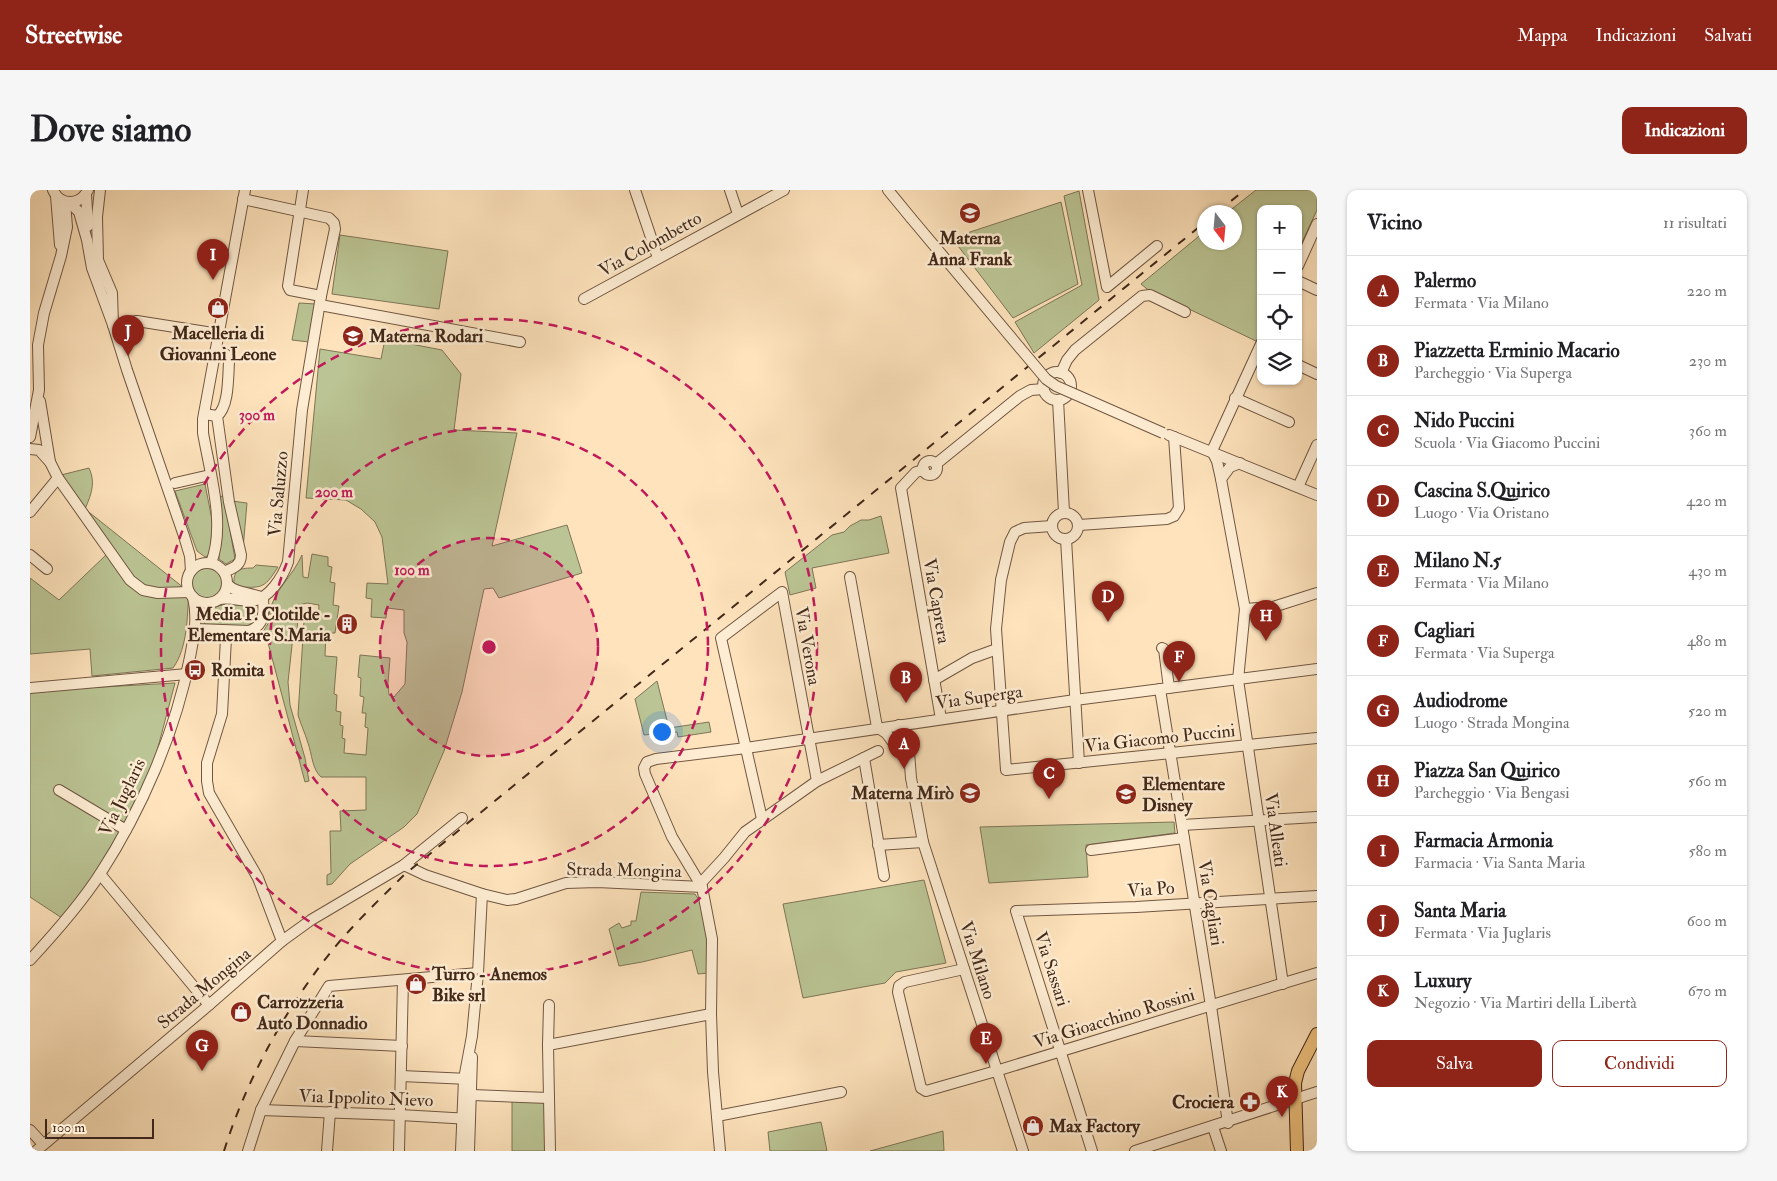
<!DOCTYPE html>
<html lang="it">
<meta charset="utf-8">
<style>
body{margin:0;font-family:"IM FELL Double Pica",serif;background:#f6f6f6;color:#202124}
.controls{position:absolute;right:15px;top:15px;display:grid;overflow:hidden;border-radius:10px;box-shadow:0 1px 4px #0004}
.controls button{width:45px;height:45px;display:grid;place-items:center;padding:0;border:0;border-bottom:1px solid #e0e0e0;background:#fff;color:#202124;font:25px sans-serif}
.compass{position:absolute;left:1167px;top:15px;width:45px;height:45px;border-radius:50%;background:#fff;box-shadow:0 1px 4px #0004;rotate:164deg}
.scale{position:absolute;left:15px;bottom:12px;width:109px;box-sizing:border-box;padding-left:5px;border:2px solid #42281a;border-top:0;font-size:14px;line-height:18px;white-space:nowrap;color:#42281a;-webkit-text-stroke:4px #feedd3;paint-order:stroke}
.you{position:absolute;left:631px;top:541px;width:18px;height:18px;margin:-12px;border:4px solid #fff;border-radius:50%;background:#1a73e8;box-shadow:0 0 0 8px #1a73e833}
.badge{display:grid;place-items:center;width:32px;height:32px;border-radius:50%;background:#8f2418;color:#fff;font-size:16px;font-weight:700}
.pin{position:absolute;translate:-50% -41px;filter:drop-shadow(0 1px 2px #0008)}
.pin::after{content:'';position:absolute;top:26px;width:18px;height:15px;background:inherit;clip-path:polygon(0 0,100% 0,50% 100%)}
.list{margin:0;padding:0;list-style:none}
h2{display:flex;justify-content:space-between;align-items:center;height:65px;margin:0;padding:0 20px;font-size:21px}
h2 small{font-size:16px;font-weight:400;color:#757577}
.list li{display:grid;grid-template-columns:32px 1fr auto;gap:15px;align-items:center;box-sizing:border-box;height:70px;padding:0 20px;border-top:1px solid #e0e0e0}
.list b{display:block;font-size:19px;white-space:nowrap}
.list p{margin:0;font-size:16px;white-space:nowrap;color:#757577}
.list em{font-size:16px;font-style:normal;color:#757577}
.actions{display:flex;gap:10px;padding:15px 20px}
.actions a{flex:1;padding:11px 0;border:1px solid #8f2418;border-radius:10px;text-align:center;font-size:18px;color:#8f2418}
.actions .main{background:#8f2418;color:#fff}
.icon{flex:none;width:28px;height:28px;fill:none;stroke:currentColor;stroke-width:2;stroke-linecap:round;stroke-linejoin:round}
.map{position:relative;flex:none;width:1287px;height:961px;overflow:hidden;border-radius:10px}
header{display:flex;align-items:center;gap:30px;box-sizing:border-box;height:70px;padding:0 25px;background:#8f2418;color:#fff}
header strong{font-size:24px}
nav{display:flex;gap:28px;margin-inline-start:auto;font-size:18px}
.intro{display:flex;align-items:center;justify-content:space-between;box-sizing:border-box;height:120px;padding:0 30px}
h1{margin:0;font-size:35px}
.button{padding:12px 22px;border-radius:10px;background:#8f2418;color:#fff;font-size:18px;font-weight:700}
main{display:flex;gap:30px;padding:0 30px}
aside{flex:1;background:#fff;border-radius:10px;box-shadow:0 1px 4px #0004}
.map>svg:first-child{display:block}
.green{fill:#bbc494;stroke:#7e7657}
.lines{fill:none;stroke-linecap:round;stroke-linejoin:round}
.minor-casing{stroke:#715742;stroke-width:12}
.major-casing{stroke:#42281a;stroke-width:14}
.minor{stroke:#feedd3;stroke-width:10}
.major{stroke:#efc27e;stroke-width:12}
.rail{stroke:#42281a;stroke-width:2;stroke-dasharray:9 9;stroke-linecap:butt}
.minor-bridge-casing{stroke:#715742;stroke-width:12;stroke-linecap:butt}
.minor-bridge{stroke:#feedd3;stroke-width:10}
.ring{fill:none;stroke:#c2185b;stroke-width:2.5;stroke-dasharray:9 6}
.labels{text-anchor:middle;stroke-width:5;stroke-linejoin:round;paint-order:stroke}
.poi-label{font-size:18px;font-weight:bold;fill:#42281a;stroke:#feedd3;text-anchor:start}
.street-label{font-size:18px;fill:#42281a;stroke:#feedd3}
.centre{fill:#c2185b;stroke:#feedd3;stroke-width:2.5}
.ring-label{font-size:15px;text-anchor:middle;font-weight:bold;fill:#c2185b;stroke:#feedd3;stroke-width:5;stroke-linejoin:round;paint-order:stroke}
</style>
<header>
<strong>Streetwise</strong>
<nav><a>Mappa</a><a>Indicazioni</a><a>Salvati</a></nav>
</header>
<div class="intro"><h1>Dove siamo</h1><a class="button">Indicazioni</a></div>
<main>
<div class="map">
<svg width="1287" height="961" viewBox="0 0 1287 961">
<rect width="100%" height="100%" fill="#fee3bc"/>
<filter id="stains"><feTurbulence type="fractalNoise" baseFrequency=".004" numOctaves="4"/><feColorMatrix values="0 0 0 0 .2 0 0 0 0 .09 0 0 0 0 .02 0 0 0 .5 -.17"/></filter>
<radialGradient id="worn" r=".72"><stop offset=".6" stop-color="#630" stop-opacity="0"/><stop offset="1" stop-color="#630" stop-opacity=".3"/></radialGradient>
<g class="green">
<path d="M1226,0H1287V20L1268,61V19H1231V142L1226,151L1117,99L1111,94L1174,42V52H1204V22H1198Z"/>
<path d="M1049,1L1069,110L1004,163L985,132L1052,95L1034,6Z"/>
<path d="M1031,12L1048,94L983,128L922,48Z"/>
<path d="M310,45L418,61L409,119L302,104Z"/>
<path d="M269,113L286,114L279,152L262,150Z"/>
<path d="M355,149L412,160L431,184L424,240L487,243L462,356L537,335L552,383L469,408L463,398L454,399L432,502L414,561L387,624L374,637L320,674L302,694L297,695V685L301,683L300,641H311L310,621L336,620V587H291C282,579 282,564 278,553C275,543 271,535 268,525L274,431H288L289,415L277,413L269,415L251,425L239,424C243,401 263,386 272,365L273,387L278,388L282,364L298,367V376L302,377L300,392L305,393L303,415L309,416L305,443H296L295,466L307,467L304,504L307,505L306,521L311,522L310,535L313,536L312,548L315,549L314,563L336,565L338,538L335,537L336,523H332L334,507L330,506L331,488L328,487L330,465L360,468L358,493L359,505L364,507L375,494L377,452L374,443V420L357,418L356,428L341,427L342,409L336,408L337,393L358,394L352,347L345,332L331,319L316,310L276,308L290,159L351,169Z"/>
<path d="M59,278C66,293 61,305 55,319L159,402C157,426 158,457 143,478L62,486L60,459L0,464V388L29,410L77,364L27,286Z"/>
<path d="M175,294L183,335L181,364L175,367L167,361L145,301Z"/>
<path d="M194,306L205,369L196,374L189,369L186,307Z"/>
<path d="M202,311L217,313L213,359Z"/>
<path d="M851,326L859,363L782,378L786,398L760,405L755,382L802,345L814,342L820,336L831,330H839Z"/>
<path d="M226,375L248,377C233,401 231,397 204,397C203,381 207,378 223,378Z"/>
<circle cx="177" cy="393" r="15"/>
<path d="M196,414L221,416L225,420L226,430L223,434L217,438L174,435L176,422L181,418Z"/>
<path d="M267,425H268L267,445L263,446L258,492L260,515L275,568L279,591L275,592L237,449H225L233,442L239,432L255,431Z"/>
<path d="M627,491L639,538L679,532L681,542L648,547L647,542L614,545L605,509Z"/>
<path d="M145,493L118,595L74,689L35,730L0,707V501Z"/>
<path d="M1144,632L1145,643L1056,655L1058,687L959,693L950,637Z"/>
<path d="M894,690L916,773L866,782L855,793L773,808L753,714Z"/>
<path d="M611,702L665,704L670,712L677,747L678,783L668,784L662,760L612,772L589,776L579,739L589,733L592,738L601,735V731H606Z"/>
<path d="M482,910H516L515,961H482Z"/>
<path d="M791,932L797,961H740L738,942Z"/>
<path d="M913,941L914,961H840Z"/>
</g>
<g class="lines">
<g class="minor-casing">
<g id="minor">
<path d="M23,0C30,16 50,16 58,0"/>
<path d="M70,0L67,27L68,70L82,103L83,135L107,131L189,144"/>
<path d="M273,0L258,96L260,100L291,106"/>
<path d="M605,0L628,68"/>
<path d="M700,0L708,24"/>
<path d="M858,0L881,28"/>
<path d="M1058,0L1077,97L1127,56"/>
<path d="M56,4L58,36"/>
<path d="M26,6L30,55"/>
<path d="M40,13L49,22L57,50L62,78L83,135L97,180L154,346L160,366L161,381"/>
<path d="M1268,76L1287,34"/>
<path d="M1268,91L1287,100"/>
<path d="M554,109L754,0"/>
<path d="M290,115L490,152"/>
<path d="M1231,154L1182,261L1187,271L1191,289L1215,419L1208,490L1253,794"/>
<path d="M185,162C193,163 199,163 199,172C198,187 199,217 187,226"/>
<path d="M1268,175L1287,184"/>
<circle cx="1027" cy="196" r="14"/>
<path d="M1031,183L1037,170L1045,160L1112,106L1120,105L1155,122"/>
<path d="M1205,208L1259,232"/>
<path d="M1028,210L1034,322"/>
<path d="M174,224L187,226L199,312L211,365C211,376 203,378 194,382"/>
<path d="M1139,245L1287,305"/>
<path d="M0,247L9,200L8,155L14,123L31,66L37,37L35,12"/>
<path d="M0,259L9,260L20,272L10,211"/>
<circle cx="900" cy="278" r="7"/>
<path d="M20,272L28,288L100,390L113,400L128,403L159,402"/>
<path d="M906,274L990,206L1001,200L1014,199"/>
<path d="M894,280L886,282L871,298L911,529"/>
<path d="M1191,289L1200,277L1210,273"/>
<path d="M145,293L180,285"/>
<path d="M1268,297L1287,255"/>
<path d="M0,322L28,288"/>
<circle cx="1035" cy="336" r="13"/>
<path d="M1049,335L1137,329L1144,326L1149,318L1144,247"/>
<path d="M1022,336L994,338L985,342L980,352L971,390L966,439L976,580L1287,548"/>
<path d="M1036,349L1049,573"/>
<path d="M0,365L17,379"/>
<circle cx="177" cy="393" r="20"/>
<path d="M181,373C196,335 180,283 173,243V229L215,0"/>
<path d="M820,387L847,537L856,543L874,567"/>
<path d="M198,395C207,404 220,402 233,408"/>
<path d="M189,409C201,407 210,411 221,411C239,410 253,386 258,372L272,220L291,106L305,39L304,33L299,28L213,9"/>
<path d="M1215,419L1243,417L1287,403"/>
<path d="M166,439L219,441C235,435 234,423 233,408"/>
<path d="M199,441L196,448L192,524L177,573V591L179,603L187,617L228,688L252,751"/>
<path d="M1132,458L1134,459L1139,498"/>
<path d="M904,490L942,468L967,459"/>
<path d="M0,498L157,484"/>
<path d="M1130,499L1181,816L1198,933"/>
<path d="M869,535L879,562L881,588L893,652L993,961"/>
<path d="M834,568L854,686"/>
<path d="M29,600L96,640"/>
<path d="M732,629L691,448L752,402L787,591"/>
<path d="M1152,635L1287,627"/>
<path d="M848,655L893,652"/>
<path d="M1061,660L1154,648"/>
<path d="M374,675L395,685L452,704L477,710L486,709L536,693L567,692L672,697"/>
<path d="M70,684L179,815"/>
<path d="M670,694L694,668L715,642L787,591L848,561"/>
<path d="M0,770C25,743 50,715 70,684C111,621 146,541 160,467C164,446 168,428 163,407"/>
<path d="M934,779L875,792L869,796L868,802L891,898L896,901L966,881L1287,783"/>
<path d="M265,851L372,856"/>
<path d="M518,855L519,815"/>
<path d="M371,886L439,889"/>
<path d="M442,905L519,908"/>
<path d="M231,920L370,925L440,929"/>
<path d="M687,926L811,902"/>
<path d="M1183,937L1191,961"/>
<path d="M0,940L13,954"/>
<path d="M6,961L179,815L252,751L281,730L374,675L432,628"/>
<path d="M218,961L231,920L265,851L299,796L448,783"/>
<path d="M297,961L300,922"/>
<path d="M369,961L373,790"/>
<path d="M431,961L434,889L442,846L448,783L452,704"/>
<path d="M439,961L442,867"/>
<path d="M520,961L518,855L681,824"/>
<path d="M690,961L683,882L681,824L682,749L672,697L642,647L615,584L614,578L617,572L626,569L716,558L1045,510L1287,479"/>
<path d="M1062,961L986,721L1106,717L1287,706"/>
<path d="M1105,961L1287,902"/>
</g>
</g>
<g class="major-casing">
<path id="major" d="M1267,961L1265,893L1268,881L1287,844"/>
</g>
<use href="#minor" class="minor"/>
<use href="#major" class="major"/>
<g class="rail">
<path d="M1187,22L1215,0"/>
<path d="M194,961C217,887 260,810 310,751C330,728 352,707 374,685L1174,33"/>
</g>
<g class="minor-bridge-casing">
<path id="minor-bridge" d="M881,28L1016,189L1026,196L1133,243"/>
</g>
<use href="#minor-bridge" class="minor-bridge"/>
</g>
<circle cx="459" cy="457" r="109" fill="#c2185b" fill-opacity=".12"/>
<g class="ring">
<circle cx="459" cy="457" r="109"/>
<circle cx="459" cy="457" r="219"/>
<circle cx="459" cy="457" r="328"/>
</g>
<defs>
<g id="school-disc" transform="scale(1.125)"><circle r="9.5" fill="#8f2418" stroke="#feedd3"/><path d="M0-5L7-2L0 1L-7-2ZM-4 1L0 2.5L4 1V4Q0 6-4 4Z" fill="#fff"/></g>
<g id="shop-disc" transform="scale(1.125)"><circle r="9.5" fill="#8f2418" stroke="#feedd3"/><path d="M-5-2.5h2.3a2.7 3.5 0 0 1 5.4 0H5L5.5 6h-11ZM-1.5-2.5h3a1.5 2.3 0 0 0-3 0Z" fill="#fff"/></g>
<g id="building-disc" transform="scale(1.125)"><circle r="9.5" fill="#8f2418" stroke="#feedd3"/><path d="M-4-6H4V6H1V3H-1V6H-4ZM-2.5-4.3h1.7v1.8h-1.7ZM.8-4.3h1.7v1.8H.8ZM-2.5-1h1.7V.8h-1.7ZM.8-1h1.7V.8H.8Z" fill="#fff"/></g>
<g id="bus-disc" transform="scale(1.125)"><circle r="9.5" fill="#8f2418" stroke="#feedd3"/><path d="M-5-6H5V4H4V6H2V4H-2V6H-4V4H-5ZM-3.5-4V0h7V-4ZM-3.5 1.2v1.5H-2V1.2ZM2 1.2v1.5H3.5V1.2Z" fill="#fff"/></g>
<g id="pharmacy-disc" transform="scale(1.125)"><circle r="9.5" fill="#8f2418" stroke="#feedd3"/><path d="M-2-6h4v4h4v4h-4v4h-4v-4h-4v-4h4Z" fill="#fff"/></g>
</defs>
<g fill-rule="evenodd">
<use href="#school-disc" x="940" y="23"/>
<use href="#shop-disc" x="188" y="118"/>
<use href="#school-disc" x="323" y="146"/>
<use href="#building-disc" x="317" y="434"/>
<use href="#bus-disc" x="165" y="480"/>
<use href="#school-disc" x="940" y="603"/>
<use href="#school-disc" x="1096" y="604"/>
<use href="#shop-disc" x="386" y="794"/>
<use href="#shop-disc" x="211" y="822"/>
<use href="#pharmacy-disc" x="1220" y="912"/>
<use href="#shop-disc" x="1003" y="936"/>
</g>
<g class="labels">
<g class="poi-label">
<text x="940" y="54" text-anchor="middle">Materna<tspan x="940" dy="21">Anna Frank</tspan></text>
<text x="188" y="149" text-anchor="middle">Macelleria di<tspan x="188" dy="21">Giovanni Leone</tspan></text>
<text x="339" y="152">Materna Rodari</text>
<text x="301" y="430" text-anchor="end">Media P. Clotilde -<tspan x="301" dy="21">Elementare S.Maria</tspan></text>
<text x="181" y="486">Romita</text>
<text x="1112" y="600">Elementare<tspan x="1112" dy="21">Disney</tspan></text>
<text x="924" y="609" text-anchor="end">Materna Mirò</text>
<text x="402" y="790">Turro - Anemos<tspan x="402" dy="21">Bike srl</tspan></text>
<text x="227" y="818">Carrozzeria<tspan x="227" dy="21">Auto Donnadio</tspan></text>
<text x="1204" y="918" text-anchor="end">Crociera</text>
<text x="1019" y="942">Max Factory</text>
</g>
<g class="street-label">
<text transform="translate(620 54) rotate(-29)" y="6">Via Colombetto</text>
<text transform="translate(248 304) rotate(-85)" y="6">Via Saluzzo</text>
<text transform="translate(907 411) rotate(80)" y="6">Via Caprera</text>
<text transform="translate(778 456) rotate(80)" y="6">Via Verona</text>
<text transform="translate(949 507) rotate(-8)" y="6">Via Superga</text>
<text transform="translate(1130 548) rotate(-6)" y="6">Via Giacomo Puccini</text>
<text transform="translate(92 607) rotate(-64)" y="6">Via Juglaris</text>
<text transform="translate(1246 640) rotate(82)" y="6">Via Alleati</text>
<text transform="translate(594 680) rotate(1)" y="6">Strada Mongina</text>
<text transform="translate(1121 699) rotate(-4)" y="6">Via Po</text>
<text transform="translate(1181 713) rotate(81)" y="6">Via Cagliari</text>
<text transform="translate(948 770) rotate(72)" y="6">Via Milano</text>
<text transform="translate(1022 779) rotate(72)" y="6">Via Sassari</text>
<text transform="translate(174 798) rotate(-40)" y="6">Strada Mongina</text>
<text transform="translate(1084 828) rotate(-17)" y="6">Via Gioacchino Rossini</text>
<text transform="translate(336 908) rotate(2)" y="6">Via Ippolito Nievo</text>
</g>
</g>
<circle cx="459" cy="457" r="8" class="centre"/>
<g class="ring-label">
<text x="227" y="230">300 m</text>
<text x="304" y="307">200 m</text>
<text x="382" y="385">100 m</text>
</g>
<rect width="100%" height="100%" filter="url(#stains)"/>
<rect width="100%" height="100%" fill="url(#worn)"/>
</svg>
<div class="controls">
<button>+</button>
<button>−</button>
<button><svg class="icon" aria-label="locate" viewBox="0 0 24 24"><circle cx="12" cy="12" r="6"/><path d="M12 2v4M12 18v4M2 12h4M18 12h4"/></svg></button>
<button><svg class="icon" aria-label="layers" viewBox="0 0 24 24"><path d="M12 4l9 5-9 5-9-5zM3 14l9 5 9-5"/></svg></button>
</div>
<svg class="compass" viewBox="-18 -18 36 36"><path d="M0-13l5 13h-10z" fill="#e53935"/><path d="M0 13l5-13h-10z" fill="#757577"/></svg>
<div class="scale">100 m</div>
<div class="you"></div>
<div class="pin badge" style="left:874px;top:579px">A</div>
<div class="pin badge" style="left:876px;top:513px">B</div>
<div class="pin badge" style="left:1019px;top:609px">C</div>
<div class="pin badge" style="left:1078px;top:432px">D</div>
<div class="pin badge" style="left:956px;top:874px">E</div>
<div class="pin badge" style="left:1149px;top:492px">F</div>
<div class="pin badge" style="left:172px;top:881px">G</div>
<div class="pin badge" style="left:1236px;top:451px">H</div>
<div class="pin badge" style="left:183px;top:90px">I</div>
<div class="pin badge" style="left:98px;top:166px">J</div>
<div class="pin badge" style="left:1252px;top:927px">K</div>
</div>
<aside>
<h2>Vicino<small>11 risultati</small></h2>
<ul class="list">
<li><span class="badge">A</span><div><b>Palermo</b><p>Fermata · Via Milano</p></div><em>220 m</em></li>
<li><span class="badge">B</span><div><b>Piazzetta Erminio Macario</b><p>Parcheggio · Via Superga</p></div><em>230 m</em></li>
<li><span class="badge">C</span><div><b>Nido Puccini</b><p>Scuola · Via Giacomo Puccini</p></div><em>360 m</em></li>
<li><span class="badge">D</span><div><b>Cascina S.Quirico</b><p>Luogo · Via Oristano</p></div><em>420 m</em></li>
<li><span class="badge">E</span><div><b>Milano N.5</b><p>Fermata · Via Milano</p></div><em>430 m</em></li>
<li><span class="badge">F</span><div><b>Cagliari</b><p>Fermata · Via Superga</p></div><em>480 m</em></li>
<li><span class="badge">G</span><div><b>Audiodrome</b><p>Luogo · Strada Mongina</p></div><em>520 m</em></li>
<li><span class="badge">H</span><div><b>Piazza San Quirico</b><p>Parcheggio · Via Bengasi</p></div><em>560 m</em></li>
<li><span class="badge">I</span><div><b>Farmacia Armonia</b><p>Farmacia · Via Santa Maria</p></div><em>580 m</em></li>
<li><span class="badge">J</span><div><b>Santa Maria</b><p>Fermata · Via Juglaris</p></div><em>600 m</em></li>
<li><span class="badge">K</span><div><b>Luxury</b><p>Negozio · Via Martiri della Libertà</p></div><em>670 m</em></li>
</ul>
<div class="actions"><a class="main">Salva</a><a>Condividi</a></div>
</aside>
</main>
